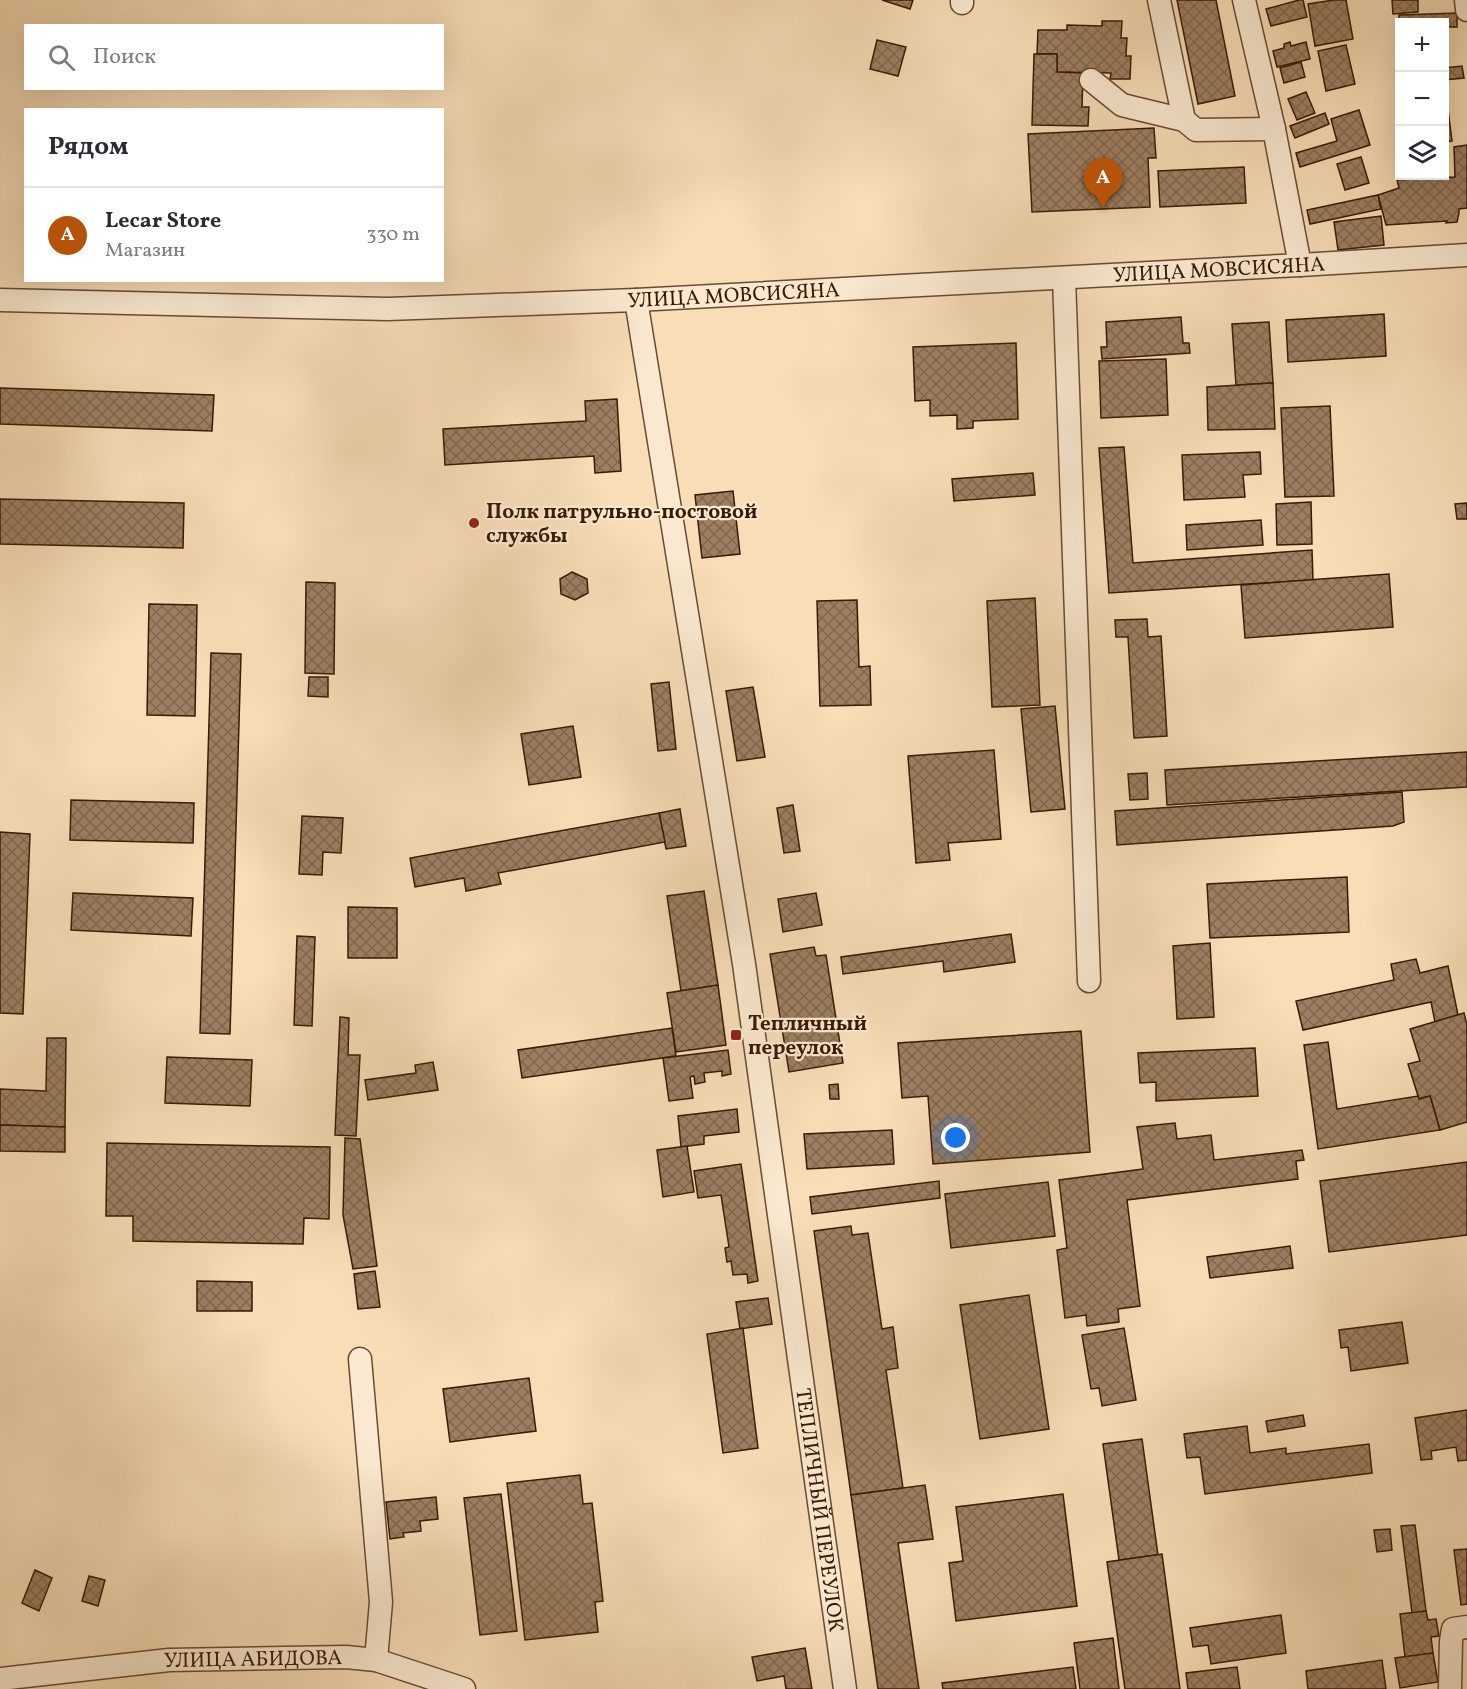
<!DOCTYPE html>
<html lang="ru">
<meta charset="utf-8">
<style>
body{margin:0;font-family:Vollkorn,serif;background:#f2f2f3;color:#2b2b33}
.controls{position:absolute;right:18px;top:18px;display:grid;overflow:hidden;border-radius:0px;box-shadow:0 6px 24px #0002}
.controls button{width:54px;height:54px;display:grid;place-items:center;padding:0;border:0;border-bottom:2px solid #e1e1e2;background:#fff;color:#2b2b33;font:30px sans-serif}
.you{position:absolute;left:956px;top:1138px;width:21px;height:21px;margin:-15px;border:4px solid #fff;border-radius:50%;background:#1a73e8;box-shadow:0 0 0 9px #1a73e833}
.badge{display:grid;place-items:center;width:39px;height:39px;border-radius:50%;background:#b45309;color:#fff;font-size:20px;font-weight:700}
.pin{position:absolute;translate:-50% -50px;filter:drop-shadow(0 2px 3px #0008)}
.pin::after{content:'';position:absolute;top:32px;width:21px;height:18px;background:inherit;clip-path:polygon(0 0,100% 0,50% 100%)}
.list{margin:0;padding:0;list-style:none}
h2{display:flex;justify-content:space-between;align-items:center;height:78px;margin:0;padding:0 24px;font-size:26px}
h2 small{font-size:20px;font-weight:400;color:#7c7c81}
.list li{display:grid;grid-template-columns:39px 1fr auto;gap:18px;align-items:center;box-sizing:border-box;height:96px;padding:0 24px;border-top:2px solid #e1e1e2}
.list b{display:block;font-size:22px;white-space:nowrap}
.list p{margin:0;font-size:20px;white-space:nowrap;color:#7c7c81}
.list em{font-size:20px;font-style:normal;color:#7c7c81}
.icon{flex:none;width:33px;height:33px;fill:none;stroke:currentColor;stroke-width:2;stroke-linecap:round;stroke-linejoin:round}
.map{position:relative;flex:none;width:1467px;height:1689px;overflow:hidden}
.search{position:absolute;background:#fff;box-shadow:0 6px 24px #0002;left:24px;top:24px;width:420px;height:66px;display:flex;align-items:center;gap:15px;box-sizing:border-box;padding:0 21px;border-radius:0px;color:#7c7c81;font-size:22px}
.panel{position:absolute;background:#fff;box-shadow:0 6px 24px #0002;left:24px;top:108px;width:420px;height:174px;border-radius:0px}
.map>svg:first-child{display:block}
.building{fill:url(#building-cross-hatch);stroke:#3a1905;stroke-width:1.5}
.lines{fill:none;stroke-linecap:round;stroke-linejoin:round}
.minor-casing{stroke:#6a4a32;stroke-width:25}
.minor{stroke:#fae9d0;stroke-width:22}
.poi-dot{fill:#8f2418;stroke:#fae9d0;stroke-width:2}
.labels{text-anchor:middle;stroke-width:4.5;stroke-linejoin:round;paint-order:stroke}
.street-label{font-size:21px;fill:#3a1905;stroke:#fae9d0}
.poi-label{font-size:21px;font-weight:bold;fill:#3a1905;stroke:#fae9d0;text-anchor:start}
</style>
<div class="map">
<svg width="1467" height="1689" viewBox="0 0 1467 1689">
<defs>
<pattern id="building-cross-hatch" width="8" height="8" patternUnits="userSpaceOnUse" patternTransform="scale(1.5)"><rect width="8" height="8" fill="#9d7f62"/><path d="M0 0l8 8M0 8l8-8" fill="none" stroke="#81674f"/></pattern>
</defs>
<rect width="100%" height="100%" fill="#f8ddb7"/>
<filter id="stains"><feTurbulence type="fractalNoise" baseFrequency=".00333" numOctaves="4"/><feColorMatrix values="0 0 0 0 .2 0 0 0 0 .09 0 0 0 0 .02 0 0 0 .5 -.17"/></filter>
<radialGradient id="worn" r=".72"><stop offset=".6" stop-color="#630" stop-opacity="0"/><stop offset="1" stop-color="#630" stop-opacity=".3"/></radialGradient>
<g class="building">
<path d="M882,0H913L910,9Z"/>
<path d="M1177,0H1216L1235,96L1198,104Z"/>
<path d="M1299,0H1303L1307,17L1271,26L1266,9Z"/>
<path d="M1334,0H1346L1353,39L1315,46L1308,4Z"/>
<path d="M1392,0H1418V12L1393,14Z"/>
<path d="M1457,13V27H1444V22H1400V32L1399,15Z"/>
<path d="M1102,21H1122L1121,38H1127L1126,56H1131L1130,79H1110L1111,73L1057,72V54H1037L1038,30H1067V25L1102,26Z"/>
<path d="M877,40L906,47L898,76L870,69Z"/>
<path d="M1290,42L1291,46L1306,42L1310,59L1277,67L1273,51L1284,48V44Z"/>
<path d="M1346,45L1355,84L1326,91L1318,51Z"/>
<path d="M1034,54H1057V72L1083,73L1082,107H1089L1088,126L1032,125Z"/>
<path d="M1301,62L1305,77L1284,83L1280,68Z"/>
<path d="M1462,66L1464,78L1444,80V68Z"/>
<path d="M1306,92L1315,113L1297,120L1288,99Z"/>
<path d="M1444,102H1447L1452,141L1444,142Z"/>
<path d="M1359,110L1370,145L1300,167L1296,153L1337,141L1331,119Z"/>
<path d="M1325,113L1329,124L1295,138L1290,126Z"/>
<path d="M1154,128L1156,158H1148L1150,207L1032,212L1028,134Z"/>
<path d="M1467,145V208L1459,209V213L1457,222L1446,223L1447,221L1386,225L1378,195L1399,188L1397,180L1455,177L1454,147Z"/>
<path d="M1361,157L1369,183L1345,190L1337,164Z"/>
<path d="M1244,167L1246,203L1160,207L1158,171Z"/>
<path d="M1378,195L1381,209L1310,224L1307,210Z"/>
<path d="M1381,216L1384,245L1338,250L1334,222Z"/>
<path d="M1384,314L1386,356L1288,362L1286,320Z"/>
<path d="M1181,317L1183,343H1189L1190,353L1102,359L1101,347H1107L1106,322Z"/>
<path d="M1269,322L1273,383L1236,385L1232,324Z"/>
<path d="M1016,343L1018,419L973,421V428L957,429V415L930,416V400L915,401L913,347Z"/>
<path d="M1166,359L1168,415L1101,418L1099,361Z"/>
<path d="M1273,383L1275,429L1208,430L1207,387Z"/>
<path d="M0,388L214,395L212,431L0,424Z"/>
<path d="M617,399L621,471L595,473L594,456L445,465L443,429L586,421L585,401Z"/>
<path d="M1330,406L1334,496L1285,497L1281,408Z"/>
<path d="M1124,447L1133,563L1312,550L1313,580L1109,593L1099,448Z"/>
<path d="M1260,452L1261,474L1243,475L1245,497L1184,500L1182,455Z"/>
<path d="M1033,473L1035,495L954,501L952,479Z"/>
<path d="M733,491L740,554L702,558L695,495Z"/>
<path d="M0,499L184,503L183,548L0,544Z"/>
<path d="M1311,502L1312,544L1277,545L1276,504Z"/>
<path d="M1467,503V519H1457L1455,504Z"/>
<path d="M1261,520L1263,545L1187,550L1186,525Z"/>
<path d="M572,572L587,579L588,593L575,600L561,594L560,579Z"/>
<path d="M1389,574L1393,627L1245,638L1241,585Z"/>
<path d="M306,582L335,583L334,674L305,673Z"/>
<path d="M1035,598L1040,705L992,707L987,601Z"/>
<path d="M857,600L859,667L870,666L871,705L820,706L817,601Z"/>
<path d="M149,604L197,605L195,716L147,715Z"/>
<path d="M1147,619L1148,637L1161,636L1167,736L1134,738L1128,637H1116L1115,620Z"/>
<path d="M211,653L241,654L230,1034L200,1033Z"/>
<path d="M309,677H328V697L308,696Z"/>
<path d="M669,682L676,749L658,751L651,684Z"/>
<path d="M753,687L765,757L737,761L726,691Z"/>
<path d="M1055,706L1065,809L1031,812L1021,709Z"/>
<path d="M573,726L581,777L529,785L521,734Z"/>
<path d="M994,750L1001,839L948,843L950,860L916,863L908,756Z"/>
<path d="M1467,752V787L1167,805L1165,770Z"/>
<path d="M1147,773L1148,799L1130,800L1128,774Z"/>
<path d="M1402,792L1404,822L1393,826L1117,845L1115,811Z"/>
<path d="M71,800L194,803L193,843L70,840Z"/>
<path d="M793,805L800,851L784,853L777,808Z"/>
<path d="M680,809L686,846L666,849L659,813Z"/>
<path d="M659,813L665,842L498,873L501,884L466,891L464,878L415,887L410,858Z"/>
<path d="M302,816L343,818L341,853L323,852L322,875L299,874Z"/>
<path d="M0,832L30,834L23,1014L0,1013Z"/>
<path d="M1347,877L1349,932L1210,938L1207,884Z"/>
<path d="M704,891L718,985L681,991L667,896Z"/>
<path d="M73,893L193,898L191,936L71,930Z"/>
<path d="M816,893L822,925L783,932L778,899Z"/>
<path d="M348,907L397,908V958H348Z"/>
<path d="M1011,934L1015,962L944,972L943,961L843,974L841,957Z"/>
<path d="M297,936L315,937L312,1026L294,1025Z"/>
<path d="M1210,943L1214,1017L1177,1019L1173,946Z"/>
<path d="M814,947L816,956L826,955L843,1063L789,1072L770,954Z"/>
<path d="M1416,959L1420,973L1448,966L1458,1015L1435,1022L1431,1002L1303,1030L1296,1001L1394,980L1391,964Z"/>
<path d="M718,985L726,1045L676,1052L667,993Z"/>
<path d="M1464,1013L1467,1025V1122L1440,1130L1430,1096L1419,1099L1408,1064L1420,1061L1410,1029Z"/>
<path d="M340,1017L349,1018L348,1055H360L356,1136L335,1135Z"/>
<path d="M672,1028L676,1056L522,1078L518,1050Z"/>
<path d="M1081,1031L1090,1152L933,1164L928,1096L902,1098L898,1043Z"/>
<path d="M47,1038H66L65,1127L0,1125V1089L46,1091Z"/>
<path d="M1328,1042L1337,1109L1418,1096L1419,1099L1430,1096L1440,1130L1318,1149L1304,1045Z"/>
<path d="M1255,1048L1258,1096L1156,1101V1082L1140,1083L1138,1053Z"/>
<path d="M728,1050L731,1074L722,1076V1071L704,1073L705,1082L695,1084L694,1076L690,1077L693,1098L669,1101L663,1058Z"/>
<path d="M167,1057L252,1060L250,1106L165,1103Z"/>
<path d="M433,1062L438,1090L368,1100L365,1080L416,1073L415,1065Z"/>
<path d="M838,1084L839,1099H830L829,1085Z"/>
<path d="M737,1109L739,1132L704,1136V1144L681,1147L678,1116Z"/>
<path d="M1175,1123L1177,1139L1211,1135L1214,1160L1302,1150L1304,1160L1296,1161L1298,1179L1127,1200L1140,1306L1118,1309L1119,1322L1087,1326L1086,1315L1065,1318L1057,1250L1067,1248L1059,1180L1143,1169L1137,1127Z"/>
<path d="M0,1125L65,1127V1152L0,1151Z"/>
<path d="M892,1130L894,1164L807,1169L804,1134Z"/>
<path d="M345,1138L360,1139L377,1266L353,1269L343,1215Z"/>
<path d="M107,1143L330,1147L329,1219L304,1218L303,1244L133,1241V1216H106Z"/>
<path d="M687,1146L694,1192L663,1197L657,1150Z"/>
<path d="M1467,1162V1235L1329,1252L1320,1181Z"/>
<path d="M741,1164L758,1281L748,1283L747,1274L733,1275L731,1261L727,1262L725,1248L729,1247L721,1195L698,1198L694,1171Z"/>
<path d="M939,1181L940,1198L812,1214L810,1197Z"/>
<path d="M1048,1182L1055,1236L951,1248L945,1194Z"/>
<path d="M851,1226L852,1235L868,1233L882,1329L893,1327L898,1368L886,1370L903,1488L851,1495L814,1231Z"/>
<path d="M1290,1246L1293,1268L1210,1278L1207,1257Z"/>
<path d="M375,1271L380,1307L358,1309L354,1274Z"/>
<path d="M197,1281L252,1282V1311H197Z"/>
<path d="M1029,1295L1049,1429L980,1439L960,1305Z"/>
<path d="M768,1298L772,1324L740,1329L736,1302Z"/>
<path d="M1402,1322L1408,1363L1351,1371L1348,1347L1341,1348L1339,1330Z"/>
<path d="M743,1328L758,1448L723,1453L707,1334Z"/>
<path d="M1124,1328L1136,1400L1102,1406L1099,1388L1091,1389L1082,1335Z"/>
<path d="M529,1378L536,1431L450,1442L443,1389Z"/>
<path d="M1467,1410V1460L1458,1461L1456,1447L1431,1451L1432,1459L1421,1460L1415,1418Z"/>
<path d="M1303,1415L1305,1426L1268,1432L1266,1421Z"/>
<path d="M1247,1426L1250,1453L1286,1448V1454L1369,1444L1372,1473L1205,1494L1200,1457L1187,1458L1184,1434Z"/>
<path d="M1142,1439L1158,1555L1119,1560L1103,1444Z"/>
<path d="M580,1475L583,1504L592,1503L603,1601L595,1602L598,1632L525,1640L507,1483Z"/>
<path d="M925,1485L933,1539L898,1543L919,1689H878L851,1495Z"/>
<path d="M501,1494L517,1631L480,1635L464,1498Z"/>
<path d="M1063,1494L1077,1606L956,1621L949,1563L963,1561L956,1507Z"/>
<path d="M436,1497L438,1519L420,1521L421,1531L403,1533L404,1537L390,1539L386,1502Z"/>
<path d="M1415,1525L1426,1611L1412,1613L1401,1526Z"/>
<path d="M1390,1529L1392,1550L1377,1552L1374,1530Z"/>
<path d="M1467,1549V1604L1461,1605L1454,1550Z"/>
<path d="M1162,1554L1180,1689H1125L1107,1562Z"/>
<path d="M35,1570L52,1578L39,1611L22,1603Z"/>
<path d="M89,1576L105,1580L98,1606L82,1601Z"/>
<path d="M1426,1611L1428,1620L1436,1619L1439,1636L1431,1637L1433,1653L1405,1657L1400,1614Z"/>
<path d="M1281,1615L1286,1653L1211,1664L1208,1645L1193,1647L1190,1628Z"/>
<path d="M1113,1638L1119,1689H1080L1074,1643Z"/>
<path d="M805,1648L812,1689H786L784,1676L757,1681L752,1657Z"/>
<path d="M1433,1653L1438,1682L1400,1688L1395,1658Z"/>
<path d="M1382,1660L1386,1689H1308L1306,1671Z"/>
<path d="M1073,1667L1076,1689H943L942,1683Z"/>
<path d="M1237,1667L1240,1689H1188L1186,1673Z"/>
</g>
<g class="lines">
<g class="minor-casing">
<g id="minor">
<path d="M1159,0L1184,120L1196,130L1274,129"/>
<path d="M1244,0L1274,129L1300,265"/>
<path d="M1466,0L1467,10"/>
<path d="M962,3V0"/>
<path d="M1091,80L1122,105L1184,120"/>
<path d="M1064,278L1089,981"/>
<path id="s1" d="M0,300L388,309L636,300L1300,265L1467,255"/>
<path id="s2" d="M636,300L744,964L845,1689"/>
<path d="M360,1359L381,1602L376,1660"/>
<path id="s3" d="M0,1679L169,1660L346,1657L376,1660L464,1689"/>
<path d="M1450,1689L1451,1641L1453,1629L1467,1627"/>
</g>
</g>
<use href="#minor" class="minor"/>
</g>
<g class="poi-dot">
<circle cx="474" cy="523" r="6"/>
<rect x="730" y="1029" width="12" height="12" rx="3"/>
</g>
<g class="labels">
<g class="street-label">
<text dy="7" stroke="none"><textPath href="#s1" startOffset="1220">УЛИЦА МОВСИСЯНА</textPath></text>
<text dy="7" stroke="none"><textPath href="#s1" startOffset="734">УЛИЦА МОВСИСЯНА</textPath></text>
<text dy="7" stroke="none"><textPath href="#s2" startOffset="1224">ТЕПЛИЧНЫЙ ПЕРЕУЛОК</textPath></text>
<text dy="7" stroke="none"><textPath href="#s3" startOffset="254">УЛИЦА АБИДОВА</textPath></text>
</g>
<g class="poi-label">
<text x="486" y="518">Полк патрульно-постовой<tspan x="486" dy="24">службы</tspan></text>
<text x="748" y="1030">Тепличный<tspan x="748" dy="24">переулок</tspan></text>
</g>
</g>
<rect width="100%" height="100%" filter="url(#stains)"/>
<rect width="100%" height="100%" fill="url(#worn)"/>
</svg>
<div class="controls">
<button>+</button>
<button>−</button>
<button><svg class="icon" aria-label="layers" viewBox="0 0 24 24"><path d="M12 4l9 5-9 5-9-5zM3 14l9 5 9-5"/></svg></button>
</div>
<div class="you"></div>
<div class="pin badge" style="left:1103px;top:208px">A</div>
<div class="search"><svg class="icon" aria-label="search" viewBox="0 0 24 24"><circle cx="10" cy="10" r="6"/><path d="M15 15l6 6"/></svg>Поиск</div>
<section class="panel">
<h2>Рядом<small></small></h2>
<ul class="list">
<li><span class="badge">A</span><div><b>Lecar Store</b><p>Магазин</p></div><em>330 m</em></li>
</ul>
</section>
</div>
